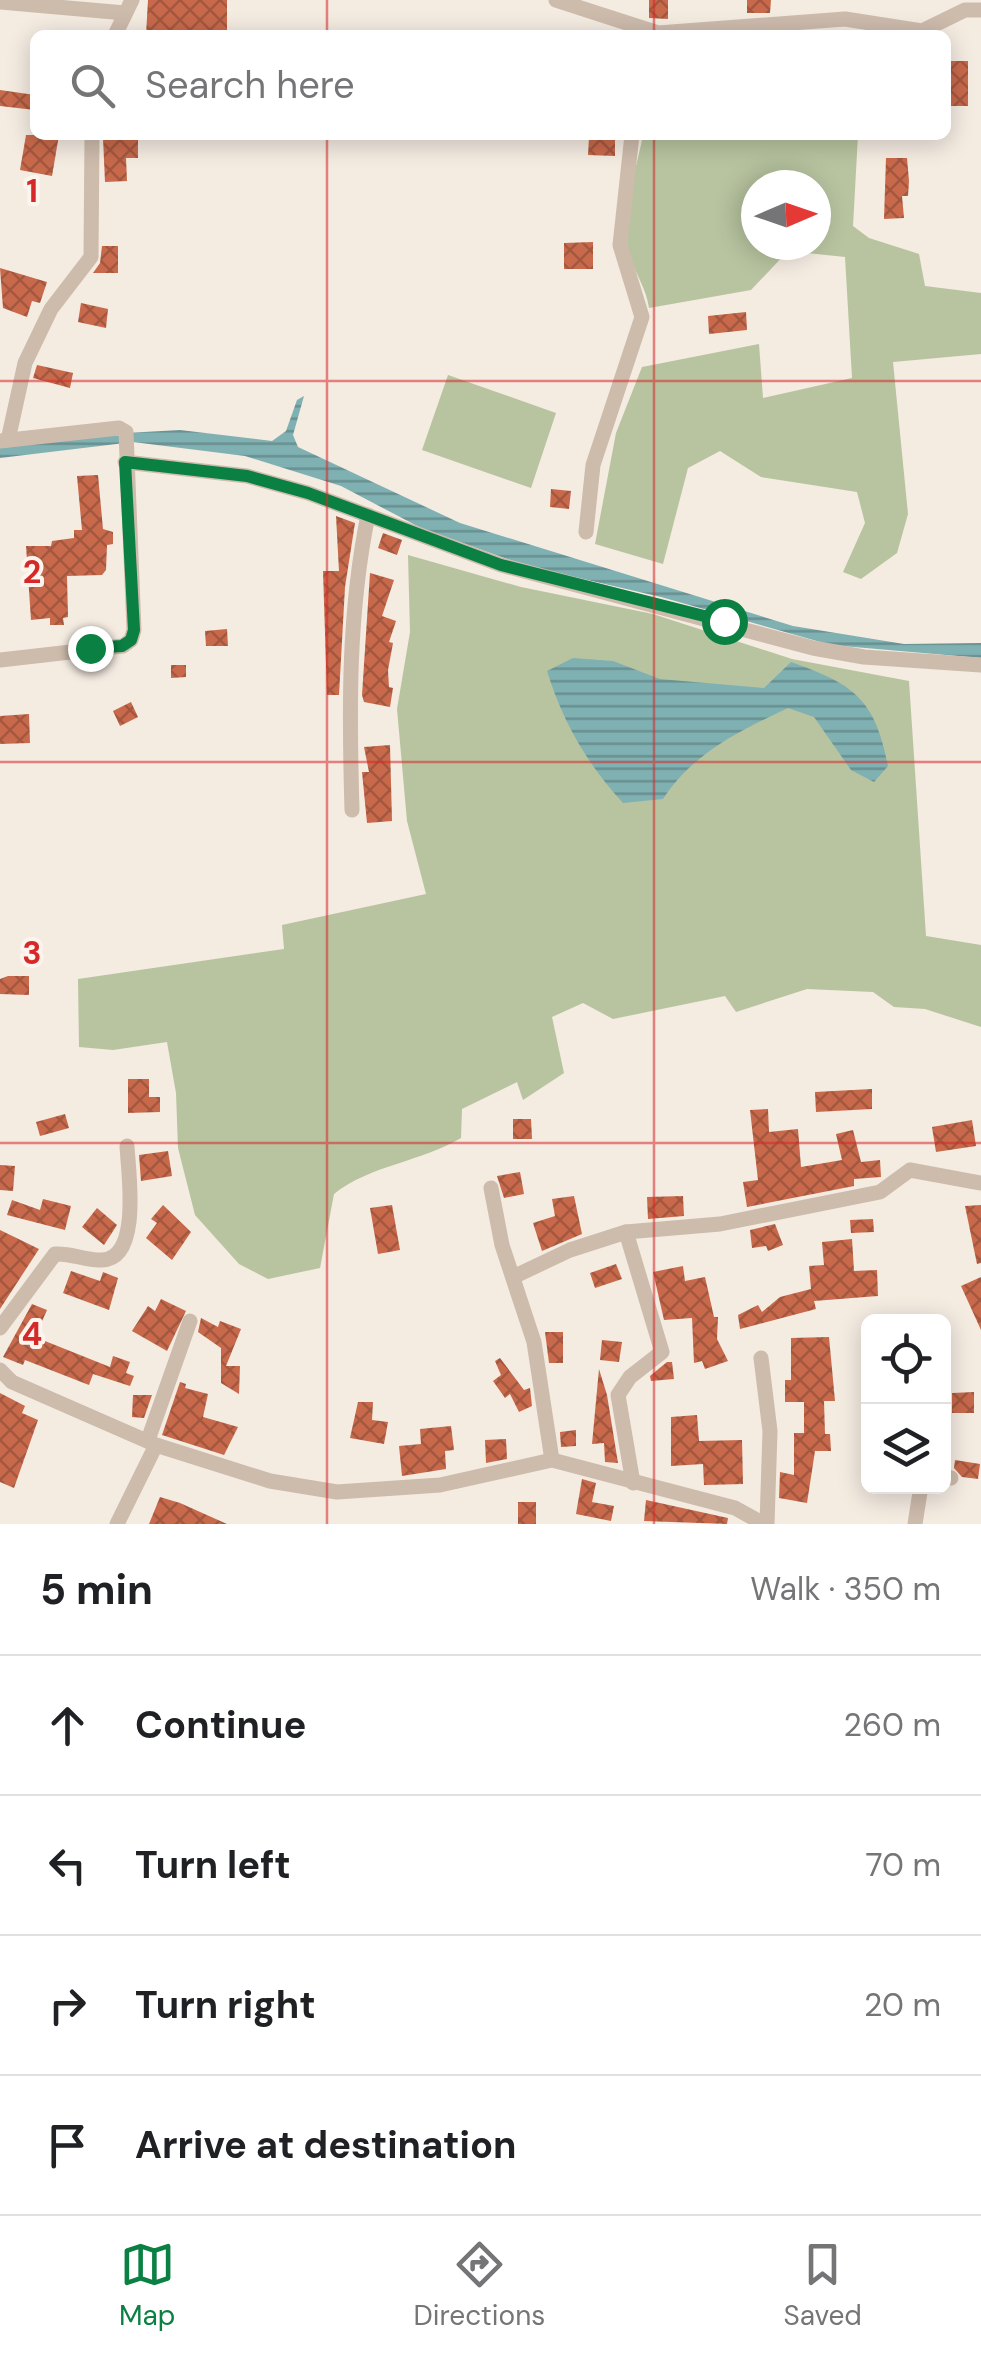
<!DOCTYPE html>
<meta charset="utf-8">
<style>
body{margin:0;font-family:"DM Sans",sans-serif;background:#f2f2f2;color:#202124}
.controls{position:absolute;right:30px;bottom:30px;display:grid;overflow:hidden;border-radius:15px;box-shadow:0 5px 25px #0003}
.controls button{width:90px;height:90px;display:grid;place-items:center;padding:0;border:0;border-bottom:2px solid #e0e0e0;background:#fff;color:#202124;font:50px sans-serif}
.compass{position:absolute;left:741px;top:170px;width:90px;height:90px;border-radius:50%;background:#fff;box-shadow:0 5px 25px #0003;rotate:88deg}
.stop{position:absolute;width:30px;height:30px;margin:-22px;border:8px solid #0b8043;border-radius:50%;background:#fff}
.stop.end{background:#0b8043;border-color:#fff;box-shadow:0 2px 10px #0008}
.list{margin:0;padding:0;list-style:none}
h2{display:flex;justify-content:space-between;align-items:center;height:130px;margin:0;padding:0 40px;font-size:42px}
h2 small{font-size:32px;font-weight:400;color:#757577}
.list li{display:grid;grid-template-columns:65px 1fr auto;gap:30px;align-items:center;box-sizing:border-box;height:140px;padding:0 40px;border-top:2px solid #e0e0e0}
.list b{display:block;font-size:38px;white-space:nowrap}
.list em{font-size:32px;font-style:normal;color:#757577}
.icon{flex:none;width:55px;height:55px;fill:none;stroke:currentColor;stroke-width:2;stroke-linecap:round;stroke-linejoin:round}
.map{position:relative;flex:none;width:981px;height:1524px;overflow:hidden}
.search{position:absolute;background:#fff;box-shadow:0 5px 25px #0003;left:30px;right:30px;top:30px;height:110px;display:flex;align-items:center;gap:25px;box-sizing:border-box;padding:0 35px;border-radius:15px;color:#757577;font-size:38px}
.sheet{height:690px;background:#fff}
nav{display:flex;justify-content:space-around;align-items:center;box-sizing:border-box;height:140px;border-top:2px solid #e0e0e0;background:#fff;font-size:28px;color:#757577}
nav a{display:grid;justify-items:center;gap:5px}
nav .on{color:#0b8043}
.map>svg:first-child{display:block}
.green{fill:#b8c4a0;fill-rule:evenodd}
.water{fill:url(#water-rules)}
.building{fill:url(#building-cross-hatch)}
.lines{fill:none;stroke-linecap:round;stroke-linejoin:round}
.minor{stroke:#cdbbac;stroke-width:15}
.route{stroke:#0b8043;stroke-width:12}
.grid{fill:none;stroke:#d62828;stroke-width:2.5;stroke-opacity:0.55}
.grid-label{font-size:32px;text-anchor:middle;font-weight:bold;fill:#d62828;stroke:#fbf5ee;stroke-width:8;stroke-linejoin:round;paint-order:stroke}
</style>
<div class="map">
<svg width="981" height="1524" viewBox="0 0 981 1524">
<defs>
<pattern id="water-rules" width="6" height="5" patternUnits="userSpaceOnUse" patternTransform="scale(2.5)"><rect width="6" height="5" fill="#7fb0b2"/><path d="M0 2.5h6" fill="none" stroke="#699091"/></pattern>
<pattern id="building-cross-hatch" width="8" height="8" patternUnits="userSpaceOnUse" patternTransform="scale(2.5)"><rect width="8" height="8" fill="#c8694b"/><path d="M0 0l8 8M0 8l8-8" fill="none" stroke="#a4573f"/></pattern>
</defs>
<rect width="100%" height="100%" fill="#f4ebe1"/>
<g class="green">
<path d="M643,135H858L853,226L869,238L919,254L925,286L981,293V354L893,362L908,514L897,553L861,579L843,572L865,523L857,492L761,477L720,451L688,468L663,564L595,544L616,433L642,367L759,344L763,398L852,378L845,257L788,251L751,290L649,308C646,288 636,275 630,256C619,220 636,171 643,135ZM756,185H816V245H756Z"/>
<path d="M448,375L556,413L531,488L422,450Z"/>
<path d="M408,555L521,587L653,614L792,659L909,681L926,936L981,945V1027L925,1009L894,1007L873,992L807,989L736,1012L725,996L613,1019L583,1003L552,1017L564,1073L523,1100L517,1082L462,1109L461,1138C421,1162 370,1165 334,1194L320,1268L268,1279L239,1264L195,1215L178,1148L176,1093L167,1042L113,1050L79,1047L78,979L284,949L282,925L426,894L407,821L397,709L410,632Z"/>
</g>
<g class="water">
<path d="M304,396L293,435L298,447L460,523L793,626L904,644L981,643V658L831,645L661,597L527,566L421,528L341,486L245,456L133,442L0,458V440L180,430L272,441L286,431L297,400Z"/>
<path d="M573,658L613,661L660,679L764,688L791,662C854,684 875,699 888,766L874,782L851,770L814,717L788,708C739,731 693,753 663,799L623,803C587,764 563,722 547,671Z"/>
</g>
<g class="building">
<path d="M148,0H227V35H146Z"/>
<path d="M649,0H668V19L649,18Z"/>
<path d="M747,0H771L770,13H747Z"/>
<rect x="946" y="61" width="22" height="45"/>
<path d="M0,90L35,95V110L0,106Z"/>
<path d="M26,135H59L52,176L20,170Z"/>
<path d="M103,138L138,139V158H126L127,181L105,182Z"/>
<path d="M589,138H615V156L588,155Z"/>
<path d="M886,158H907L909,181L908,196H902L904,218L884,219Z"/>
<path d="M593,242V269H564V243Z"/>
<path d="M102,246H118V273H93L100,263Z"/>
<path d="M0,268L47,282L40,303L32,301L27,317L3,308Z"/>
<path d="M81,303L108,309L106,328L78,322Z"/>
<path d="M746,312L747,330L709,334L708,316Z"/>
<path d="M37,365L73,373L70,388L33,378Z"/>
<path d="M98,475L103,529L113,532V544L107,545L106,570L102,575L67,576L68,617L63,618L64,625H50V618L31,620L26,546H51L52,541L74,538V530H82L77,476Z"/>
<path d="M551,489L571,491L569,509L550,507Z"/>
<path d="M336,516L355,523L345,587L339,695H327L323,571H339Z"/>
<path d="M383,533L402,540L397,555L378,548Z"/>
<path d="M370,573L394,580L382,616L396,621L389,642L393,643L388,670L389,687L393,688L390,707L364,702L362,695Z"/>
<path d="M227,629L228,646H206L205,631Z"/>
<path d="M171,665H186V677L171,678Z"/>
<path d="M131,702L138,717L120,726L113,711Z"/>
<path d="M29,714L30,743L0,744V716Z"/>
<path d="M390,745L392,821L367,823L362,772H369L364,747Z"/>
<path d="M8,976H29V995L0,994V979Z"/>
<path d="M128,1079H149V1097H160V1112L128,1113Z"/>
<path d="M872,1089V1109L816,1112L815,1092Z"/>
<path d="M768,1109L769,1132L798,1129L801,1167L842,1160L836,1134L853,1130L861,1162L880,1160L881,1177L854,1179V1186L747,1207L743,1182L758,1180L750,1110Z"/>
<path d="M65,1114L69,1128L40,1136L36,1122Z"/>
<path d="M513,1119H531L532,1139H513Z"/>
<path d="M972,1120L976,1146L936,1152L932,1127Z"/>
<path d="M168,1151L172,1176L141,1181L139,1155Z"/>
<path d="M0,1165L15,1166L13,1191L0,1190Z"/>
<path d="M520,1172L524,1194L504,1198L497,1176Z"/>
<path d="M574,1196L582,1234L542,1251L533,1223L555,1216L552,1199Z"/>
<path d="M683,1196L684,1216L648,1219L647,1197Z"/>
<path d="M43,1199L71,1206L65,1230L7,1215L12,1200L40,1210Z"/>
<path d="M163,1205L191,1232L172,1260L146,1238L157,1223L151,1219Z"/>
<path d="M392,1205L400,1250L378,1254L370,1208Z"/>
<path d="M981,1205V1263L977,1264L965,1206Z"/>
<path d="M97,1208L117,1225L104,1245L82,1227Z"/>
<path d="M873,1219L874,1232L851,1233L850,1220Z"/>
<path d="M775,1224L783,1245L768,1251L766,1246L752,1248L750,1230Z"/>
<path d="M0,1230L39,1249L0,1309Z"/>
<path d="M852,1239L854,1271L877,1270L878,1296L814,1301L816,1309L740,1329L738,1315L758,1305L762,1312L780,1297L811,1289L809,1266L824,1265L822,1242Z"/>
<path d="M616,1264L622,1279L595,1288L590,1273Z"/>
<path d="M683,1266L685,1281L705,1277L714,1317H718L717,1339L728,1361L705,1369L702,1361L694,1363L692,1318L664,1320L653,1272Z"/>
<path d="M71,1271L100,1281L103,1272L118,1278L109,1310L63,1293Z"/>
<path d="M981,1277V1330L961,1286Z"/>
<path d="M161,1299L186,1311L167,1351L132,1331L148,1306L155,1311Z"/>
<path d="M32,1304L47,1310L35,1337L110,1367L113,1356L130,1362L126,1373L134,1376L130,1386L93,1374L89,1385L25,1360L23,1365L3,1357Z"/>
<path d="M201,1318L218,1327L220,1321L241,1329L226,1366H240L239,1394L221,1383V1348L198,1332Z"/>
<path d="M545,1332H563V1363H549Z"/>
<path d="M829,1337L835,1401H824L825,1434H830L831,1451H815L807,1503L779,1498L780,1472L794,1475V1433H804V1402H785V1380H791V1338Z"/>
<path d="M602,1340L622,1342L619,1362L600,1360Z"/>
<path d="M500,1358L524,1390L530,1388L532,1406L519,1412L510,1394L505,1398L493,1381L501,1375L495,1361Z"/>
<path d="M667,1362H672L674,1379L651,1381L650,1376Z"/>
<path d="M599,1369L607,1395L618,1463L605,1462L604,1443L592,1444Z"/>
<path d="M180,1382L186,1384L185,1388L208,1394L203,1417L238,1427L224,1455L162,1435Z"/>
<path d="M974,1392V1413H952V1393Z"/>
<path d="M0,1393L25,1406L22,1413L38,1420L14,1488L0,1482Z"/>
<path d="M133,1395H152L144,1418L132,1417Z"/>
<path d="M358,1402H373L372,1420L388,1422L384,1444L350,1438Z"/>
<path d="M697,1415L699,1441L742,1440L743,1484L704,1485L703,1464L671,1466V1417Z"/>
<path d="M451,1426L454,1450L445,1451L446,1469L402,1476L399,1446L421,1444L420,1429Z"/>
<path d="M576,1430V1446L561,1447L560,1432Z"/>
<path d="M506,1439L507,1459L486,1463L485,1440Z"/>
<path d="M955,1460L980,1464L978,1479L962,1477L954,1468Z"/>
<path d="M582,1479L596,1483L592,1502L614,1506L611,1521L576,1514Z"/>
<path d="M160,1497L180,1503L227,1524H149Z"/>
<path d="M646,1500L728,1518L727,1524L644,1521Z"/>
<rect x="518" y="1502" width="18" height="22"/>
</g>
<g class="lines">
<g class="minor">
<path d="M556,0L658,33L845,19L922,31L965,10H981"/>
<path d="M0,2L125,13"/>
<path d="M115,35L132,0"/>
<path d="M8,440L25,363L51,309L91,257L92,135"/>
<path d="M0,441L119,428L126,432L134,630L131,640L123,646L0,660"/>
<path d="M125,462L247,476L308,493L501,565L813,648L864,657L981,665"/>
<path d="M586,532L593,465L642,317L620,245L632,135"/>
<path d="M352,810C349,710 348,613 368,515"/>
<path d="M491,1188L502,1245L534,1342L552,1460"/>
<path d="M626,1232L662,1352L630,1377L618,1395L633,1483"/>
<path d="M513,1277L570,1250L626,1232L720,1224L880,1192L910,1170L981,1183"/>
<path d="M0,1328L55,1254C72,1253 86,1261 102,1260C142,1259 128,1170 127,1146"/>
<path d="M761,1358L770,1431L767,1524"/>
<path d="M0,1370L12,1382L156,1445L270,1481L337,1492L440,1485L552,1460L735,1508L764,1524"/>
<path d="M148,1440L190,1321"/>
<path d="M944,1477L951,1478"/>
<path d="M117,1524L156,1445"/>
<path d="M915,1524L921,1486"/>
</g>
</g>
<g class="lines">
<path class="route" d="M90,648L122,646L131,640L134,630L125,462L247,476L308,493L501,565L724,621"/>
</g>
<path class="grid" d="M327,0V35M654,0V35M327,135V1524M654,135V1524M0,381H981M0,762H981M0,1143H981"/>
<g class="grid-label">
<text x="32" y="202">1</text>
<text x="32" y="583">2</text>
<text x="32" y="964">3</text>
<text x="32" y="1345">4</text>
</g>
</svg>
<div class="controls">
<button><svg class="icon" aria-label="locate" viewBox="0 0 24 24"><circle cx="12" cy="12" r="6"/><path d="M12 2v4M12 18v4M2 12h4M18 12h4"/></svg></button>
<button><svg class="icon" aria-label="layers" viewBox="0 0 24 24"><path d="M12 4l9 5-9 5-9-5zM3 14l9 5 9-5"/></svg></button>
</div>
<svg class="compass" viewBox="-18 -18 36 36"><path d="M0-13l5 13h-10z" fill="#e53935"/><path d="M0 13l5-13h-10z" fill="#757577"/></svg>
<div class="stop" style="left:724px;top:621px"></div>
<div class="stop end" style="left:90px;top:648px"></div>
<div class="search"><svg class="icon" aria-label="search" viewBox="0 0 24 24"><circle cx="10" cy="10" r="6"/><path d="M15 15l6 6"/></svg>Search here</div>
</div>
<section class="sheet">
<h2>5 min<small>Walk · 350 m</small></h2>
<ul class="list">
<li><svg class="icon" aria-label="ahead" viewBox="0 0 24 24"><path d="M12 20V5M6 11l6-6 6 6"/></svg><div><b>Continue</b></div><em>260 m</em></li>
<li><svg class="icon" aria-label="left" viewBox="0 0 24 24"><path d="M17 20v-9H6M10 6l-5 5 5 5"/></svg><div><b>Turn left</b></div><em>70 m</em></li>
<li><svg class="icon" aria-label="right" viewBox="0 0 24 24"><path d="M7 20v-9h11M14 6l5 5-5 5"/></svg><div><b>Turn right</b></div><em>20 m</em></li>
<li><svg class="icon" aria-label="arrive" viewBox="0 0 24 24"><path d="M6 21V4h12l-3 4 3 4H6"/></svg><div><b>Arrive at destination</b></div></li>
</ul>
</section>
<nav>
<a class="on"><svg class="icon" aria-label="map" viewBox="0 0 24 24"><path d="M3 6l6-2 6 2 6-2v14l-6 2-6-2-6 2zM9 4v14M15 6v14"/></svg>Map</a>
<a><svg class="icon" aria-label="directions" viewBox="0 0 24 24"><path d="M12 3l9 9-9 9-9-9zM9 14v-3h6M13 9l2 2-2 2"/></svg>Directions</a>
<a><svg class="icon" aria-label="saved" viewBox="0 0 24 24"><path d="M7 4h10v16l-5-4-5 4z"/></svg>Saved</a>
</nav>
